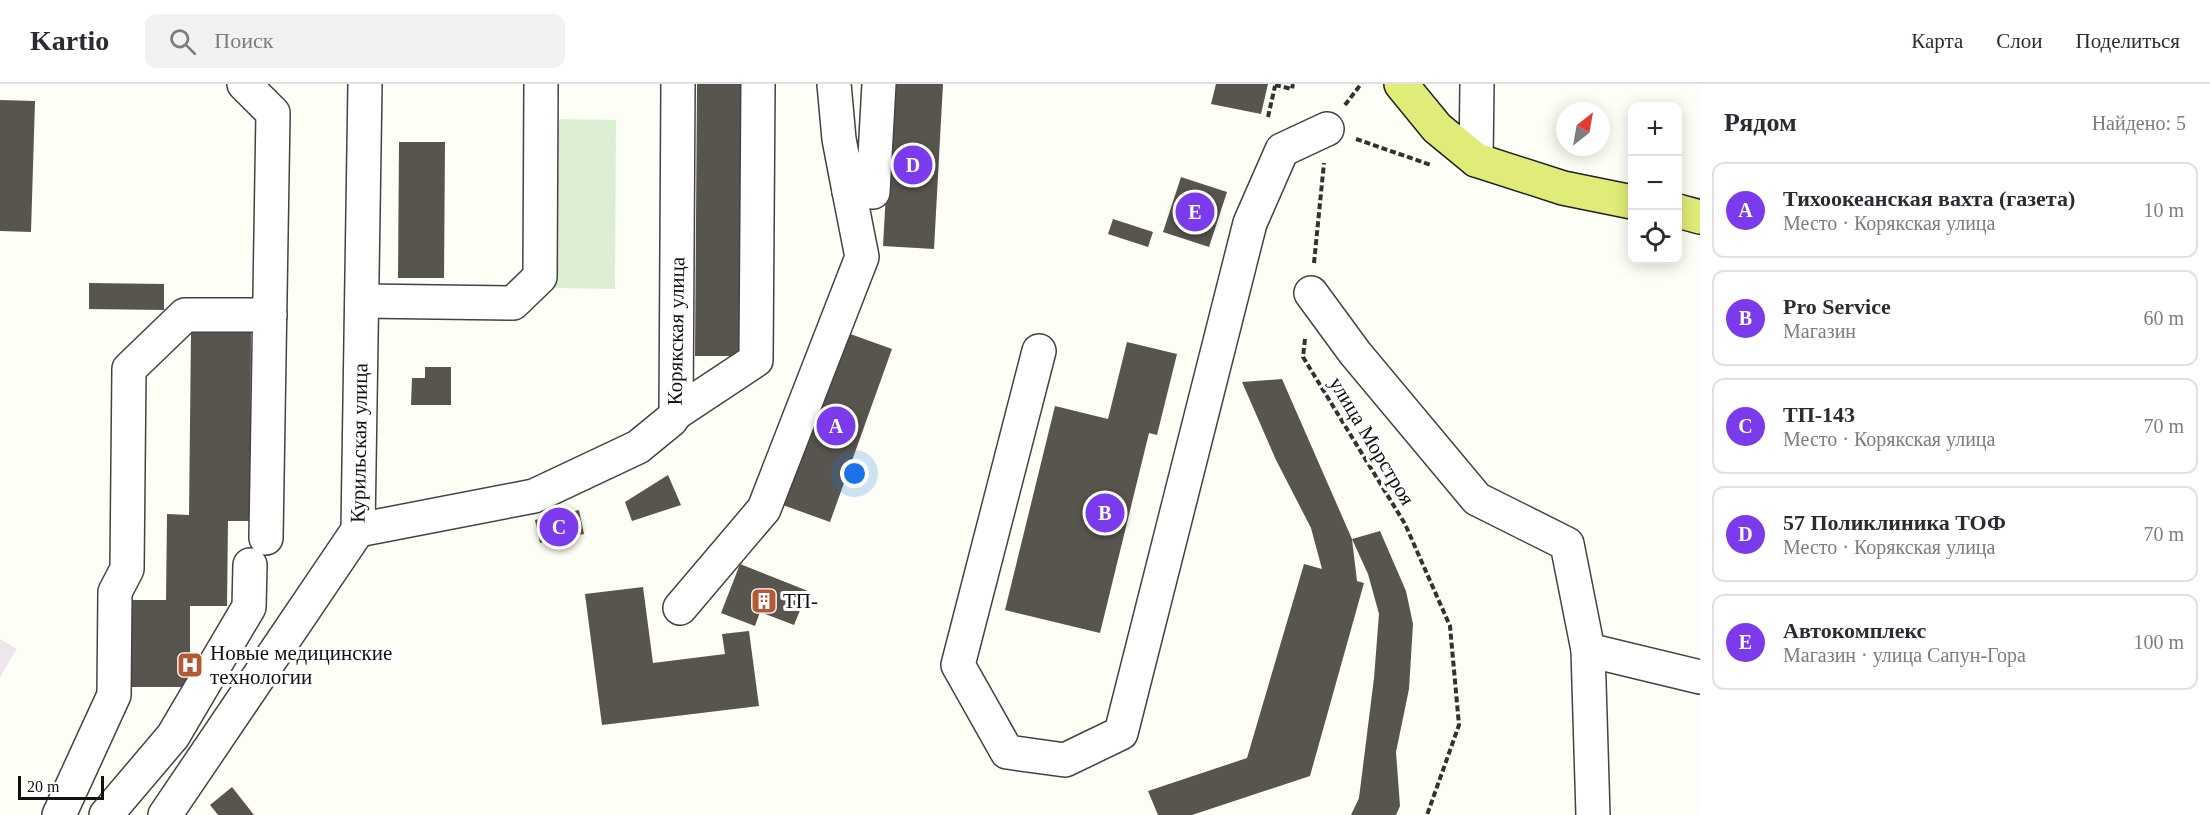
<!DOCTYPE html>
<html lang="ru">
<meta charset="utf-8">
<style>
body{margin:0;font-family:Georgia,serif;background:#f2f2f3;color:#2b2b33}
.controls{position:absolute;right:18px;top:18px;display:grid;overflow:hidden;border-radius:12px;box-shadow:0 3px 15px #0003}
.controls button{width:54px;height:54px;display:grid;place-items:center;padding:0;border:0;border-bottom:2px solid #e1e1e2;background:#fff;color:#2b2b33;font:30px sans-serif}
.compass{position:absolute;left:1556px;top:18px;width:54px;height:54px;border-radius:50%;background:#fff;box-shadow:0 3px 15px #0003;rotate:31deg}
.scale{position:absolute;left:18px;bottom:15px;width:86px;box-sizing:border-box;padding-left:6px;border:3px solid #101010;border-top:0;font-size:16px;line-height:21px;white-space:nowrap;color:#101010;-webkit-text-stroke:4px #fff;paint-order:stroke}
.you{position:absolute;left:855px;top:390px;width:21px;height:21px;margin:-15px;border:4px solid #fff;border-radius:50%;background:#1a73e8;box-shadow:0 0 0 9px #1a73e833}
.badge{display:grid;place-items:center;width:39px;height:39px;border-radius:50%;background:#7c3aed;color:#fff;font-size:20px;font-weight:700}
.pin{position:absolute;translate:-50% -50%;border:3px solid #fff;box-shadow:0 2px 6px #0006}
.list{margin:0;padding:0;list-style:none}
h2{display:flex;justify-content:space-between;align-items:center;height:78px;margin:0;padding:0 24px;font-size:26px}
h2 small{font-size:20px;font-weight:400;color:#7c7c81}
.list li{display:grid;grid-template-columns:39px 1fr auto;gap:18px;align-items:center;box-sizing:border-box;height:96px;margin:0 12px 12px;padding:0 12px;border:2px solid #e1e1e2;border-radius:12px}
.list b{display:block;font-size:22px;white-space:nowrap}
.list p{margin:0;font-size:20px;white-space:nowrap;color:#7c7c81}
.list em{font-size:20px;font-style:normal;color:#7c7c81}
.icon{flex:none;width:33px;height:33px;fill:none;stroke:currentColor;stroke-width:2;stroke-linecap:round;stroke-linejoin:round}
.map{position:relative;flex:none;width:1700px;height:731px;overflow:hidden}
header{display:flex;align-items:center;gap:36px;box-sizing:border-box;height:84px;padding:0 30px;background:#fff;border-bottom:2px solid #e1e1e2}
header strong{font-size:28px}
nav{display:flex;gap:33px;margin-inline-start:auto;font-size:21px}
.search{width:420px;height:54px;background:#f2f2f3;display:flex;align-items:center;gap:15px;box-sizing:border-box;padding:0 21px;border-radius:12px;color:#7c7c81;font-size:22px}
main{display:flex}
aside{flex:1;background:#fff}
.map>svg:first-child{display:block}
.industrial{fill:#eee6ec}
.pitch{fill:#dbeed1}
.building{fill:#58554e}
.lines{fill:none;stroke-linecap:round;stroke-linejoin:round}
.minor-casing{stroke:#434343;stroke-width:36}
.major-casing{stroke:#212121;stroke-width:36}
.path{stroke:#323232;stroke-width:4;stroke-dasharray:6 3;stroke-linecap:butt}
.minor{stroke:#fff;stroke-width:33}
.major{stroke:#e1eb78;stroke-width:33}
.labels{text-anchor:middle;stroke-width:6;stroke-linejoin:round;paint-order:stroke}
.street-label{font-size:21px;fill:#101010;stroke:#fff}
.poi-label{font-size:21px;fill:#101010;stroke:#fff;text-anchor:start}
</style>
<header>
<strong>Kartio</strong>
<div class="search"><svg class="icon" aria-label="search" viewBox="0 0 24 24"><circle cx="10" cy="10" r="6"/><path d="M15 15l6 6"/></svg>Поиск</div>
<nav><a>Карта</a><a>Слои</a><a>Поделиться</a></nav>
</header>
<main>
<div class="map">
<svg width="1700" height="731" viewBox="0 0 1700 731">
<rect width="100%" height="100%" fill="#fdfef5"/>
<path class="industrial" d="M0,555L17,565L0,593Z"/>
<path class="pitch" d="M554,35L616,36L615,205L554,204Z"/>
<g class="building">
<path d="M697,0H751L749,272H695Z"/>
<path d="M892,0H943L934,165L883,162Z"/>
<path d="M1216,0H1268L1261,30L1211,20Z"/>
<path d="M0,16L35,17L31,148L0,147Z"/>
<path d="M399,58H445L444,194H398Z"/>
<path d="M1181,93L1227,108L1209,163L1163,148Z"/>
<path d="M1113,135L1153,148L1148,163L1108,150Z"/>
<path d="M89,199L164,200V226L89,225Z"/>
<path d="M191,247H251L250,437H228L227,522H190V603H128V516H166L167,430L189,431Z"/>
<path d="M842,247L892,265L830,438L780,420Z"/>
<path d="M1127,258L1177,270L1157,351L1149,349L1100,549L1005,526L1055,322L1108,335Z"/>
<path d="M425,283H451V321H411L412,294H425Z"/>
<path d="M1282,295L1352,455L1357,497L1364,499L1310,692L1192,731H1158L1148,707L1247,674L1304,480L1322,485L1311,444L1276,376L1242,298Z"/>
<path d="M668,391L681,421L632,437L625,418Z"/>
<path d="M579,426L584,450L540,459L535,436Z"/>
<path d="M1380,447L1406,507L1413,540L1409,605L1396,668L1400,722L1396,731H1351L1359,714L1374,594L1379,530L1368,490L1352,455Z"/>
<path d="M740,480L808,507L794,541L760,528L755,542L721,529Z"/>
<path d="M643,503L653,579L725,570L722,550L749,547L759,622L602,641L585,510Z"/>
<path d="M232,703L254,731H218L210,721Z"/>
</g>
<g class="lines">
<g class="minor-casing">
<g id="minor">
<path d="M244,0L273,29L266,454"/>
<path d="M834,0L839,55L849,107L873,108L879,0"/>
<path d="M1476,76L1477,0"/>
<path d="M1311,209L1355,269L1477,415L1567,460L1588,566L1593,731"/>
<path d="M362,217L513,219L540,193L541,0"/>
<path d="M1039,267L958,581L1007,668L1065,676L1121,649L1250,139L1282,66L1327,45"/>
<path d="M676,329L756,276L758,0"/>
<path d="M358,446L534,412L638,363L671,336L676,329L678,0"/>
<path d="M680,524L764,425L862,173L849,107"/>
<path d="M1588,566L1700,593"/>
<path d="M59,731L114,611L115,508L127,485L129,285L185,231H270"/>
<path d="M106,731L173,652L249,523L250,481"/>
<path d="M165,731L358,446L365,0"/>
</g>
</g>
<g class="major-casing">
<g id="major">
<path d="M1401,0L1437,44L1476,76L1563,104L1632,118"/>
<path d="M1678,127L1700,133"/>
</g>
</g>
<g class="path">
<path d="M1275,1L1292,5L1293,0"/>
<path d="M1345,21L1361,0"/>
<path d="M1268,33L1275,2"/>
<path d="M1356,55L1431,81"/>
<path d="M1314,179L1324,79"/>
<path d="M1305,255L1303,273L1405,440L1450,542L1459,641L1427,731"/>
</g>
<use href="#minor" class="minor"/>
<use href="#major" class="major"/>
</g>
<defs>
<g id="building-square" transform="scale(1.35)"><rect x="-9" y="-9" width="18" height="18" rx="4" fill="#b35935" stroke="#fff"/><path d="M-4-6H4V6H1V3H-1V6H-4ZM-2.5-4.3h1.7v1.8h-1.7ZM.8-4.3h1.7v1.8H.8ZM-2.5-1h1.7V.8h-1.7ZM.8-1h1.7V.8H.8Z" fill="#fff"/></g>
<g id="hospital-square" transform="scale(1.35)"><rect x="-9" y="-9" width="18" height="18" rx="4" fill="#b35935" stroke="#fff"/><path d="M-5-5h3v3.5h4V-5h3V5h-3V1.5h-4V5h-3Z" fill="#fff"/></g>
</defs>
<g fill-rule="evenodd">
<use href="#building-square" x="764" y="517"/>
<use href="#hospital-square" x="190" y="581"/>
</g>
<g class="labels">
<g class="street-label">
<text transform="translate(676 247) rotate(-89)" y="7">Корякская улица</text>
<text transform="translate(1372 357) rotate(59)" y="7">улица Морстроя</text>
<text transform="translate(359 359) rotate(-89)" y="7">Курильская улица</text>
</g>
<g class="poi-label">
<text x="783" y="524">ТП-</text>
<text x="210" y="576">Новые медицинские<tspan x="210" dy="24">технологии</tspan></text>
</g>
</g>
</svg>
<div class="controls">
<button>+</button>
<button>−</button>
<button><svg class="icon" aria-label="locate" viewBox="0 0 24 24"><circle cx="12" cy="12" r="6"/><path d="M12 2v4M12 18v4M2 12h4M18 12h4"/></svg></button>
</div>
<svg class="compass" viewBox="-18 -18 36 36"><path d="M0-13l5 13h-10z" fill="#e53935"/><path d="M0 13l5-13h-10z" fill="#7c7c81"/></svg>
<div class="scale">20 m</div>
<div class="you"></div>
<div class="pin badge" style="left:836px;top:342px">A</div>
<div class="pin badge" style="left:1105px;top:429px">B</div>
<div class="pin badge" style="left:559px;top:443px">C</div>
<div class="pin badge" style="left:913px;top:81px">D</div>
<div class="pin badge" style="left:1195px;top:128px">E</div>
</div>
<aside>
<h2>Рядом<small>Найдено: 5</small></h2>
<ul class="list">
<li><span class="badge">A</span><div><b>Тихоокеанская вахта (газета)</b><p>Место · Корякская улица</p></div><em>10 m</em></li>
<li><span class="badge">B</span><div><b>Pro Service</b><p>Магазин</p></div><em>60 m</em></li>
<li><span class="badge">C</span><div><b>ТП-143</b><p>Место · Корякская улица</p></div><em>70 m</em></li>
<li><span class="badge">D</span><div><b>57 Поликлиника ТОФ</b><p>Место · Корякская улица</p></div><em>70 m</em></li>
<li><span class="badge">E</span><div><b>Автокомплекс</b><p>Магазин · улица Сапун-Гора</p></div><em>100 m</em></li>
</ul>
</aside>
</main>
